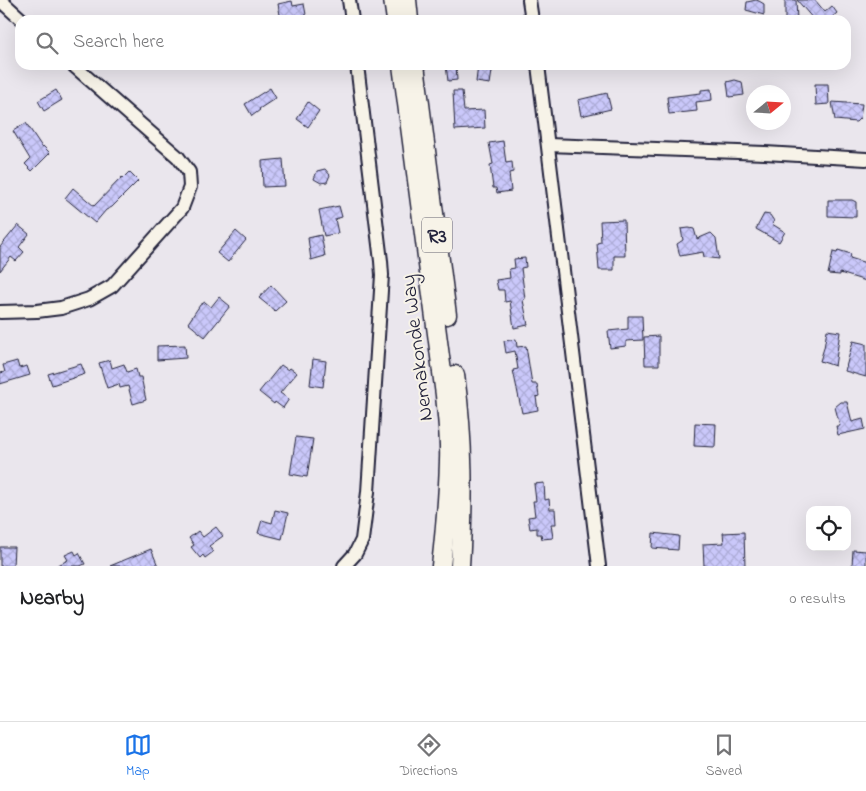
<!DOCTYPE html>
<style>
body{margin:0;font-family:"Indie Flower",sans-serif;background:#f2f2f2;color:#202124}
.controls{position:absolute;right:15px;bottom:15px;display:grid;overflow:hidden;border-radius:10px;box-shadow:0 5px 20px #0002}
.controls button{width:45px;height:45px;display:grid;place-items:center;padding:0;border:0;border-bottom:1px solid #e0e0e0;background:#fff;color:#202124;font:25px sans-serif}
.compass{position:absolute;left:746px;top:85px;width:45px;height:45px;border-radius:50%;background:#fff;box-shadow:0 5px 20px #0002;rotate:72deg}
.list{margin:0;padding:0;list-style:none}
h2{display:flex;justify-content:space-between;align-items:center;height:65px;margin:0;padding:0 20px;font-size:21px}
h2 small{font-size:16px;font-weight:400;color:#757577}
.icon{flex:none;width:28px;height:28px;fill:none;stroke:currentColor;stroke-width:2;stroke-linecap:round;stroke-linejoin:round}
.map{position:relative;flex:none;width:866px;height:566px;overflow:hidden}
.search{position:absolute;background:#fff;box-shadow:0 5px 20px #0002;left:15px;right:15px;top:15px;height:55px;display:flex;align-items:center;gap:12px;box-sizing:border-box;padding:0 18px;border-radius:15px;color:#757577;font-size:19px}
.sheet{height:155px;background:#fff}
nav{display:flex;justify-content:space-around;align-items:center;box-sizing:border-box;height:70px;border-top:1px solid #e0e0e0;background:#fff;font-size:14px;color:#757577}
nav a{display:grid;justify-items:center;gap:2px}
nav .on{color:#1a73e8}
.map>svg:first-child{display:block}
.building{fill:url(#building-cross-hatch);stroke:#22223b}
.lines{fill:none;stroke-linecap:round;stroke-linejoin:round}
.minor-casing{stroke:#22223b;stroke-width:16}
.highway-casing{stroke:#22223b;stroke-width:21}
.minor{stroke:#f7f3e8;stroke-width:12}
.highway{stroke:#f7f3e8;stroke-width:18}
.labels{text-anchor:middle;stroke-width:4;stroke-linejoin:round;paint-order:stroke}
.shield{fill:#f7f3e8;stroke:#62616f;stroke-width:1}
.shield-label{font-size:20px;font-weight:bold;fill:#22223b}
.street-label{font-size:21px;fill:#22223b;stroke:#f7f3e8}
</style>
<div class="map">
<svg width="866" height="566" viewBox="0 0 866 566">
<defs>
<pattern id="building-cross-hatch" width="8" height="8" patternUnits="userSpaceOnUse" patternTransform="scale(1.25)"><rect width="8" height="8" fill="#cac8fa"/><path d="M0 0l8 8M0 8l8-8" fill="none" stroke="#adacd7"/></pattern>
</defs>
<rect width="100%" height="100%" fill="#eae6ed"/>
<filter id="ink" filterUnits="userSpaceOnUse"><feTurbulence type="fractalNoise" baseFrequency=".02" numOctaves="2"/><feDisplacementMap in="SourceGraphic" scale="10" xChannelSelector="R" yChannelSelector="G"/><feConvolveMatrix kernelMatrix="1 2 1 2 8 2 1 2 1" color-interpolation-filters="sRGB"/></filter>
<g filter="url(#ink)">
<g class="building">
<path d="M756,0L759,1L764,4V15L746,10L747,2Z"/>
<path d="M785,0H796L797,20H785Z"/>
<path d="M797,0H815L825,12L832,6L837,13L830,19L831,20H814Z"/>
<path d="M292,1L293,6L304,4L307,20H281L278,4Z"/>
<path d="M446,65H456L457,80L448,81Z"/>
<path d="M478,65H493L490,84L476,82Z"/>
<path d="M735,80L742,82L744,95L729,97L727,82Z"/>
<path d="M815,84H828L829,104L816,105Z"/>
<path d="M270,88L276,98L259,109L260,110L252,116L245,104Z"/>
<path d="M711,89L712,100L696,102L697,111L669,114L667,97L701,93V90Z"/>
<path d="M56,90L62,100L44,111L38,101Z"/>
<path d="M453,91H462L464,111L484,110L485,128L455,130Z"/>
<path d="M607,93L611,109L581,116L578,100Z"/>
<path d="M308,102L319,111L308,127L297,119Z"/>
<path d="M832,102L862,104L860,118L856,122L835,120Z"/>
<path d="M26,123L42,147L43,146L50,153L32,171L25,164L30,159L13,131Z"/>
<path d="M503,141L506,163L512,162L513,172L509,173L511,191L497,193L496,188H493L490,165L493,164L489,143Z"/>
<path d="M283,159L285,186L263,187L262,161Z"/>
<path d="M325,169L330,175L327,182L321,183L314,179L317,171Z"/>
<path d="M129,172L138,181L112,207L106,210L95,223L65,198L73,188L94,206L122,177L123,178Z"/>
<path d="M828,200H852L856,202V217L828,216Z"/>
<path d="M339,206L342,217L335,219L338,233L324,236L319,210Z"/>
<path d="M764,214L770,215L774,221L772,224L785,232L779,242L756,229Z"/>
<path d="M624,220L625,256H614V270H599L597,243L601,242L600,221Z"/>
<path d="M18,225L29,234L19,247L24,252L16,261L11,257L0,271V247Z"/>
<path d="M689,228L694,229L697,239L711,233L716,238L719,259L704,257L703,252L680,256L677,244L683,240L681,229Z"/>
<path d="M236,231L246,240L228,262L217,253Z"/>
<path d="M321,235L325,256L311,260L308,238Z"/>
<path d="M838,250L851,254L850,258L866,263V281L840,273V275L828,274L833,252L837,253Z"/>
<path d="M525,258L526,267L521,268L525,299L523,300L528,325L514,328L510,301L505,302L504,290H498L496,280L510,278L509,269L515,268L514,259Z"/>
<path d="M271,285L286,301L275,311L259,298Z"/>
<path d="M219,297L230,306L205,337L188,323L200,305L205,302L211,307Z"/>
<path d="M628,316H642L643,340L626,341V346L610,348L608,331L628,329Z"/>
<path d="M827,330L840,332L835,366L820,361L824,348Z"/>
<path d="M659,336V365H645L644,337Z"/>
<path d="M516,339L517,347L526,346L532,384H537L539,396L536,397L538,410L522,413L513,370L518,369L515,351L506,353L504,341Z"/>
<path d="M853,341L866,344V377L845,371Z"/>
<path d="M185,345L186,358L157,360V346Z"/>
<path d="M313,359L326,361L323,387L310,385Z"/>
<path d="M110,360L112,368L124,364L127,372L136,369L138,377H141L146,400L133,404L128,386L120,388L119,384L107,388L99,363Z"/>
<path d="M17,361L19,368L27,366L30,375L0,384V373L5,372L3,365Z"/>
<path d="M81,364L85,374L52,385L48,374Z"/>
<path d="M281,365L288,370L290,368L297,373L280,393L289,399L283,408L275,402L274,404L259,392Z"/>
<path d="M841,402H847L852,422L863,419L865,429L838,435L836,426H840L835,407Z"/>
<path d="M695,423L716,424L715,447L694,446Z"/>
<path d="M296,437L313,439L307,477L290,474Z"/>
<path d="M544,483L545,500L549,499L550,509H555L556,524H551L553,538L542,539L541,534H537V528L530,529L528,517L535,516L533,501H536L534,484Z"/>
<path d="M275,510L288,513L282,539L258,533L262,520L272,523Z"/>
<path d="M216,527L223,536L209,546L213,552L205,558L203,555L200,558L191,547L194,545L189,538L198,531L203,537Z"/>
<path d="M744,532L745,566H704L703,544L724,543L723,533Z"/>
<path d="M653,533L679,536L678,550L652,548Z"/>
<path d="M0,547H14L13,566H0Z"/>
<path d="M151,549L158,566H110Z"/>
<path d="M853,550L866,551V566L852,565Z"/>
<path d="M74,551L76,555L79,553L85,564L80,566H56L68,560L65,555Z"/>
</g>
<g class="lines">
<g class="minor-casing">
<g id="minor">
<path d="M0,0L22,20"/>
<path d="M349,0L352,20"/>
<path d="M529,0L532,20"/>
<path d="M538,65L599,566"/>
<path d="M548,145L765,153L866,159"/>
<path d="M0,312L37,311L61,308L89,299L112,286L182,208L190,187L189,172L178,157L73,65"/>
<path d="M344,566L355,554L362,540L368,492L382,275L381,261L357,65"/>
</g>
</g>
<g class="highway-casing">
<g id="highway">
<path d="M393,0L396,20"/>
<path d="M407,0L409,20"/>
<path d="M402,65L445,395C447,417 450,439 449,461C448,496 445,531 441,566"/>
<path d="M415,65L447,315"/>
<path d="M455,375C464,441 464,500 460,566"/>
</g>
</g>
<use href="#minor" class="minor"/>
<use href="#highway" class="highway"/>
</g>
</g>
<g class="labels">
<rect class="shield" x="422" y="217.5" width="30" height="35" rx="4"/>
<g class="shield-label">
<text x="437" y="242">R3</text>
</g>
<g class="street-label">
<text transform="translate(416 348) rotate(-97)" y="7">Nemakonde Way</text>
</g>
</g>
</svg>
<div class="controls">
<button><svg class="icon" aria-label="locate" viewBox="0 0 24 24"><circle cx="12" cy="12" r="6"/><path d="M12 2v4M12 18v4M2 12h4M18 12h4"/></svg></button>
</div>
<svg class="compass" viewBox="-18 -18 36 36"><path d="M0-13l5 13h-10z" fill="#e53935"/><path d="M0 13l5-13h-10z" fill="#757577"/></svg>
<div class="search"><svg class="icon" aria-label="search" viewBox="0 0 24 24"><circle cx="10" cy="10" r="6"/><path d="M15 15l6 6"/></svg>Search here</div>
</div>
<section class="sheet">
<h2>Nearby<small>0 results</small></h2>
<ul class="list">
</ul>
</section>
<nav>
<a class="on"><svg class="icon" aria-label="map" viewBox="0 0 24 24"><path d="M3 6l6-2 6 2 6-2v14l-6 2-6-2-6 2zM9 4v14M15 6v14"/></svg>Map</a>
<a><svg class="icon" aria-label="directions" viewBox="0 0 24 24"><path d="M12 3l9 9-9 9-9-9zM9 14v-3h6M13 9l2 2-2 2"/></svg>Directions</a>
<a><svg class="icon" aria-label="saved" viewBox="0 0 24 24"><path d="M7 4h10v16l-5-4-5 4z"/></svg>Saved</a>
</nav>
